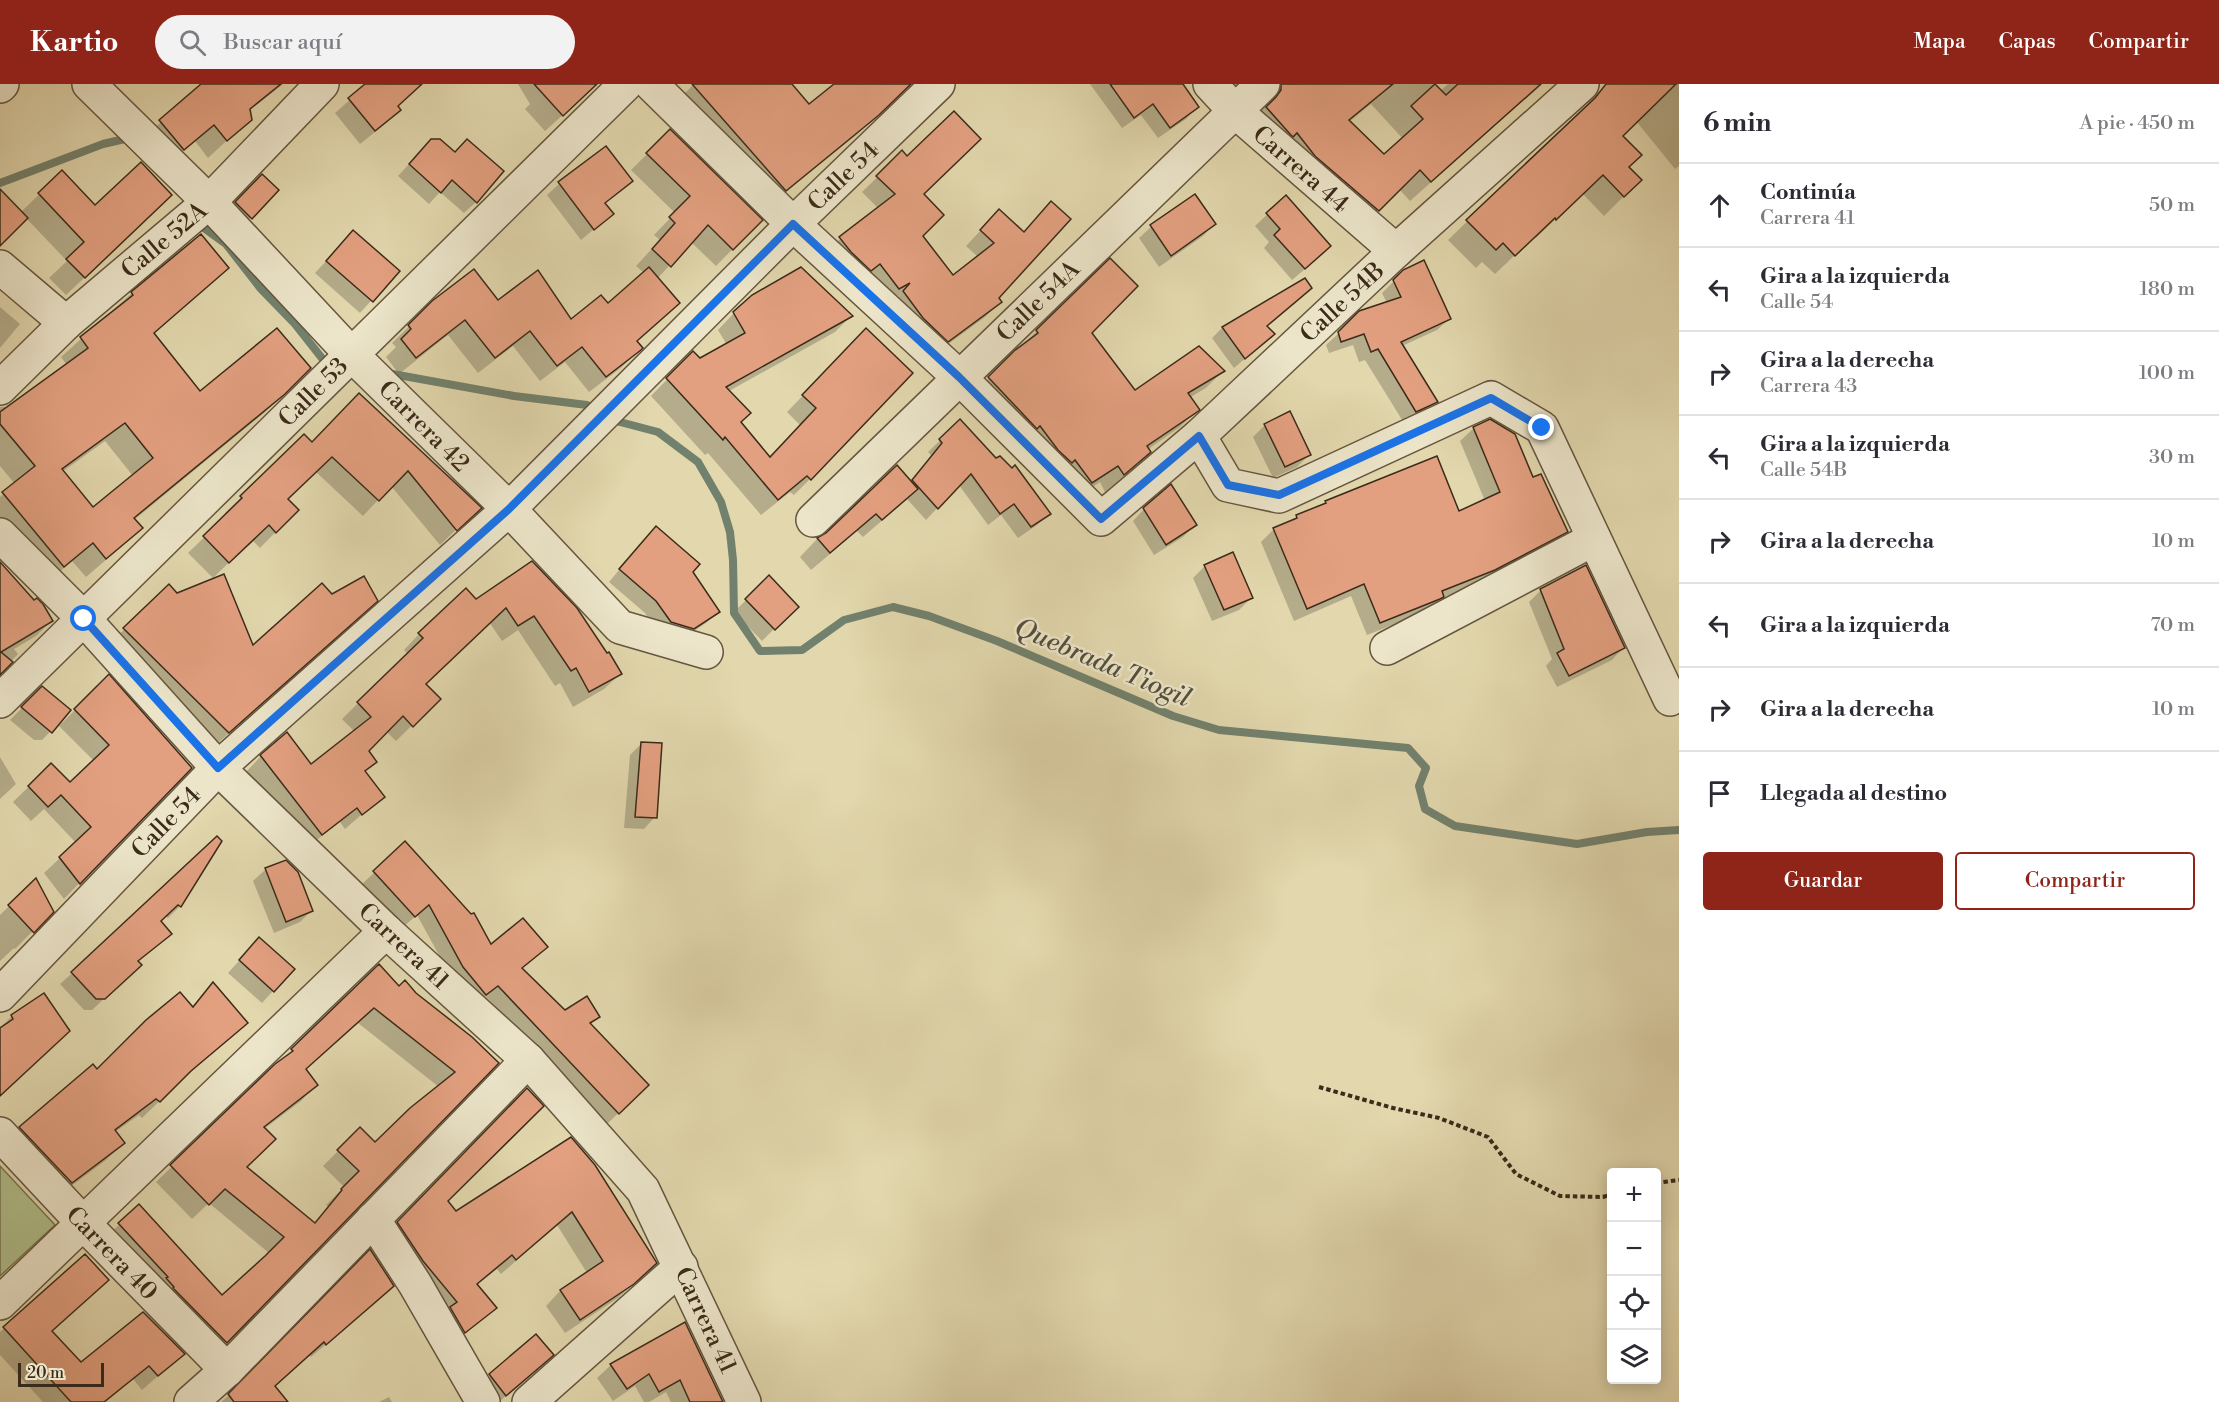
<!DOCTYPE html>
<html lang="es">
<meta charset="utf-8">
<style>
body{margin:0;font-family:"Libre Bodoni",serif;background:#f2f2f3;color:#2b2b33}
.controls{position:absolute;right:18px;bottom:18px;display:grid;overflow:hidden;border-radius:6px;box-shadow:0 3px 15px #0003}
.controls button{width:54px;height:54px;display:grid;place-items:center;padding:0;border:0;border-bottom:2px solid #e1e1e2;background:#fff;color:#2b2b33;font:30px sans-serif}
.scale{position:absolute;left:18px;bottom:15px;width:86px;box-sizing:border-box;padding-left:6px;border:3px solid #3b2b1a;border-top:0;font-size:16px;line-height:21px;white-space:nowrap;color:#3b2b1a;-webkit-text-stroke:4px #ece5ca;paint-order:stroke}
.stop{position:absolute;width:18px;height:18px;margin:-14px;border:4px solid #1a73e8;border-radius:50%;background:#fff}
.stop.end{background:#1a73e8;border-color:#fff;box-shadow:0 2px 6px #0008}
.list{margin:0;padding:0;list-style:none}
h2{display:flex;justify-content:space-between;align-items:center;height:78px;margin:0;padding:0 24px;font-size:26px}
h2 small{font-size:20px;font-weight:400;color:#7c7c81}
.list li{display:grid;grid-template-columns:39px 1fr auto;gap:18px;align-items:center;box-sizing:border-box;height:84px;padding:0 24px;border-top:2px solid #e1e1e2}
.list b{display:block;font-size:22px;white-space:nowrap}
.list p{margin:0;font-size:20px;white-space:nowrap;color:#7c7c81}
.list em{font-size:20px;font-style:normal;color:#7c7c81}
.actions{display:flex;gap:12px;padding:18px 24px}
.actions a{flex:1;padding:14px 0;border:2px solid #8f2418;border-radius:6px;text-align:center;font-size:21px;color:#8f2418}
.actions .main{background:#8f2418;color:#fff}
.icon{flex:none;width:33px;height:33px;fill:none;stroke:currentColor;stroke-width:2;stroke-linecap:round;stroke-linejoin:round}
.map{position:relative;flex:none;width:1679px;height:1318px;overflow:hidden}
header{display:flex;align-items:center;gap:36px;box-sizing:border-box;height:84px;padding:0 30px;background:#8f2418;color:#fff}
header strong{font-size:28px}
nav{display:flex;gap:33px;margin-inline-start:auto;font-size:21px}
.search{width:420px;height:54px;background:#f2f2f3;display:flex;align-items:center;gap:15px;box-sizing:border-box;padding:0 21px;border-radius:33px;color:#7c7c81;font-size:22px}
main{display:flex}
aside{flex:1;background:#fff}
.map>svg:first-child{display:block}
.green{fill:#b1bf8b;stroke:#767552;stroke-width:1.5}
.shadow{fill:#0003;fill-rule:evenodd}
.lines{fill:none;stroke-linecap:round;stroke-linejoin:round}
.stream{stroke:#72816d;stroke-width:8}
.building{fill:#e3a080;stroke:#3b2b1a;stroke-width:1.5;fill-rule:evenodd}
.minor-casing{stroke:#65563f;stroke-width:36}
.path{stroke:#3b2b1a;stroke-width:4;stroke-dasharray:4.5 3;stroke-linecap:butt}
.minor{stroke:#ece5ca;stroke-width:33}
.route{stroke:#1a73e8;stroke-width:8}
.labels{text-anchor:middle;stroke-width:5;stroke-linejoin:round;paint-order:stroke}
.street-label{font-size:24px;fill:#3b2b1a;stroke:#ece5ca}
.water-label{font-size:26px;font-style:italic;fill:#524f3d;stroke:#ece5ca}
</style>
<header>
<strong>Kartio</strong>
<div class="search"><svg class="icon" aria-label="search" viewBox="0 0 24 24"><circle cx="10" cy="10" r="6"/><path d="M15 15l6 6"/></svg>Buscar aquí</div>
<nav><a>Mapa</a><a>Capas</a><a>Compartir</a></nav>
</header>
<main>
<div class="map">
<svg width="1679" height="1318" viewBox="0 0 1679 1318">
<rect width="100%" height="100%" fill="#e2d7ad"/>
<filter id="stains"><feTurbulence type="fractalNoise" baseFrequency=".00333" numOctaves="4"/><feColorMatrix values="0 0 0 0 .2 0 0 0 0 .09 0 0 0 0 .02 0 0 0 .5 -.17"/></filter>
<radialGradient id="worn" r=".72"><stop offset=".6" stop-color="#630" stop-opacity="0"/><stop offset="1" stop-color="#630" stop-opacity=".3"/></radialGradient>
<path class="green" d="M0,1082L55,1141L0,1192Z"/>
<g class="shadow">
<path d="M204,0H283L249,27L250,35L208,74L195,57L166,82L142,55Z"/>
<path d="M368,0H422L397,23L399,26L385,40L360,60L335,29Z"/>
<path d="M518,0H597L545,47L525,25L530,20Z"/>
<path d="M694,0H790L809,22L837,0H909L856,51L765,125L673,21Z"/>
<path d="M1090,0H1181L1197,23L1186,35L1158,54L1141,31L1122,44Z"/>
<path d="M1202,0H1434L1440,7L1448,0H1541L1410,117L1399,105L1358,146L1257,35L1262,26V15L1248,2L1238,1L1228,6ZM1371,20L1403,55L1384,72L1349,38Z"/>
<path d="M1608,0H1679V82L1675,85L1636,37L1621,52L1627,83L1640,96L1604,132L1582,109L1536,154L1534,153L1495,190L1482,178L1476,184L1448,156Z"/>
<path d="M670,47L761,136L716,182L691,158L657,195L678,219L636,258L641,264L622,283L589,308L565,278L540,297L513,262L478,289L448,251L399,290L386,273L396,263L392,259L433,219L498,218L571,237L608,222L644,189L636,182L660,156L654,151L675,129L631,86Z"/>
<path d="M431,56L476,118L464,129L440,108L429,120L398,92Z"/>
<path d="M606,64L631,97L604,120L612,130L581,156L547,111L559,100Z"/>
<path d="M902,69L922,110L921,152L952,193L978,173L966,162L999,127L997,214L1000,218L985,233L932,272L888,223L900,211L884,220L825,170L840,155L879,125L862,108Z"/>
<path d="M62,88L95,123L153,129L66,211L49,194L67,177L26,134L0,160V118L21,128Z"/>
<path d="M262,92L277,107L239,145L224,131Z"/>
<path d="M1195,112L1214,140L1203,152L1159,183L1139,154L1151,143Z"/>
<path d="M1286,113L1318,174L1292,196L1264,164L1269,158L1255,142Z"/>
<path d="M342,160L398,187L360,229L315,189Z"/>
<path d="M227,183L153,251L200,309L309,284L264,329L134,436L141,444L121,463L86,493L72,477L44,501L0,448V413L15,400L0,382V323H6L17,315L18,317L67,281L61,273L132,209ZM105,357L133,392L93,425L62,388Z"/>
<path d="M1404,187L1449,235L1437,246L1402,262L1436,317L1425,329L1404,339L1365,276L1359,278L1353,261L1329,269L1326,261L1339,249L1387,219L1382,209Z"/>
<path d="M1305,196L1266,243L1262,260L1234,284L1212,254L1222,244Z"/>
<path d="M0,223L20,240L0,264Z"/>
<path d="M734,229L851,232L835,248L729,307L739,339L770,375L801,342L787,328L850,263L810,395L794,411L790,408L761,431L708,369L705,371L651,312L693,269L699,276L727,261L718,246Z"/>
<path d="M1037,247L1090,249L1135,308L1223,287L1206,304L1189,314L1197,326L1180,343L1147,366L1149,368L1131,386L1105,408L1100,398L1074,416L972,311Z"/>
<path d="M343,327L479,424L440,461L391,402L363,432L315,387L286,415L297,426L260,464L252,456L213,494L188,469L227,431L225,429L304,352L312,360Z"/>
<path d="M960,337L1049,430L1037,441L1018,454L1001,431L988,441L959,401L926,436L907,415L863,453L857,447L811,486L800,473L817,455L910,398L932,372L928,368Z"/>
<path d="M1490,337L1533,395L1566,447L1553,460L1481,498L1440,515L1425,528L1367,551L1351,512L1294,537L1261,458L1274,445L1326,418L1458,429L1485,417L1460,357L1474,344Z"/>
<path d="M1265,341L1309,371L1297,383L1273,394L1253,353Z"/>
<path d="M1144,425L1195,441L1183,453L1154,471L1133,437Z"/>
<path d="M644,456L691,487L718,528L706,539L681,556L659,550L645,529L609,498Z"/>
<path d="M532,479L620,590L604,605L573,623L560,599L555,602L518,546L502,557L489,538L424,600L439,615L396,657L386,647L367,667L375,678L364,688L383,712L345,745L340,738L305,765L246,688L261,672L311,682L355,648L342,635L408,570L404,566L419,550L476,517Z"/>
<path d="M0,481L51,537L36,552L14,565L18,570L0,589Z"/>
<path d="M1205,482L1251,514L1239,526L1212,537L1193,494Z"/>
<path d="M769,493L785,534L762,557L734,528Z"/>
<path d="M169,502L177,511L252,563L359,534L211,665L107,562Z"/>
<path d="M1541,506L1623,564L1612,576L1557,603L1546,582L1552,575L1529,518Z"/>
<path d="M108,593L190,684L64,815L44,789L76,759L44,725L31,737L13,718L51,681L69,700L94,677L59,642Z"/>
<path d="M42,604L54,644L42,656H34L10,636Z"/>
<path d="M642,659L655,733L644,745L624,744L630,671Z"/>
<path d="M0,673L16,700L0,715Z"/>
<path d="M221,757L180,822L168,834L165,832L159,837L170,850L137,878L128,892L92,926H84L60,900Z"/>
<path d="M405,760L491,863H546L521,885L565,928L598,932L590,941L636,1012L607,1040L485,912L474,921L452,895L417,831L402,844L362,800Z"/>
<path d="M285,778L312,826L300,838L274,849L253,797L265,786Z"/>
<path d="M36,796L52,828L15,865L14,864L0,877V831Z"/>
<path d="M248,867L273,907L262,919L228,889Z"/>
<path d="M379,882L399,904L415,910L496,979L211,1273L104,1155L139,1122L222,1213L269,1169L209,1119L192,1135L156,1098ZM358,939L439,1003L375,1060L360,1045L323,1082L344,1103L326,1121L328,1123L314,1139L245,1084L264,1045L301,1017L316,1001L305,986Z"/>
<path d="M213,900L246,939L173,1004L142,1034L139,1031L115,1048L123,1059L106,1076L54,1115L3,1061L20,1044L97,988L191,924Z"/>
<path d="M43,911L0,1012V944L11,933Z"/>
<path d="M527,1006L446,1117L456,1129L570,1055L641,1193L618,1214L565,1249L546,1222L560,1207L587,1189L557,1141L501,1190L497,1185L477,1201L495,1224L450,1262L384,1153Z"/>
<path d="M85,1172L51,1247L81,1280L183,1270L142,1306L133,1295L106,1318H43L0,1271V1248Z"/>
<path d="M378,1216L311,1273L309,1271L274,1303L276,1318H221L237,1304Z"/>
<path d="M684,1240L722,1318H671L666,1308L649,1318H644L635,1302L613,1317L597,1294L611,1281Z"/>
<path d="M536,1252L540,1282L499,1318L478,1303Z"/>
<path d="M389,1313L392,1318H379Z"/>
</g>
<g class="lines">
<g class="stream">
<path d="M0,99L103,60L129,54L132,57"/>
<path d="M197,139L226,160L261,205L295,240L325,278"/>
<path d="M387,289L514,312L587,321"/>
<path d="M620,338L658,348L698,378L721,418L730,448L733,476L734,529L760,567L802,566L844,536L893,523L929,532L997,557L1173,632L1219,646L1408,664L1426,684L1419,702L1425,725L1455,742L1577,760L1647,748L1679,746"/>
</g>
</g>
<g class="building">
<path d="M201,0H281L250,25L252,36L227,57L214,41L184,66L159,36Z"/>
<path d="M365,0H422L398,22L401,26L375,47L348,14Z"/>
<path d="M534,0H597L563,32Z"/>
<path d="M692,0H792L809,20L834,0H911L879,31L786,107Z"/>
<path d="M1110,0H1183L1199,23L1170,44L1153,20L1134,34Z"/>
<path d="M1281,0H1393L1349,36L1384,70L1423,35L1411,22L1435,0L1446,11L1458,0H1541L1431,98L1420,86L1379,127L1315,72L1297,49L1293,53L1290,50L1266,23L1276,13L1281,6Z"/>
<path d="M1606,0H1676L1623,52L1642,71L1629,83L1642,96L1624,113L1603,91L1556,136L1555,134L1515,172L1503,159L1496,166L1466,136L1595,14Z"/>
<path d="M954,27L981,55L924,110L944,131L923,152L953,191L994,159L980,146L999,125L1024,148L1051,117L1071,135L999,214L1002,218L948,258L923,234L903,207L910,199L899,205L880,180L871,187L851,168L839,153L895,110L876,92L902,66L907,72Z"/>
<path d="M670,45L763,136L733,166L708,141L671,183L652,165L675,139L669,133L690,112L646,69Z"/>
<path d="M431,55H440L455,68L467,55L504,87L477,119L452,96L441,109L409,80Z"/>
<path d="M606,62L633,97L605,119L614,130L594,146L558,98Z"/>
<path d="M141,78L172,111L85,194L66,175L84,158L38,109L62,86L95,121Z"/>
<path d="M262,90L279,106L252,135L235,118Z"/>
<path d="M0,105L28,134L0,162Z"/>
<path d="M1195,110L1216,140L1171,172L1150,141Z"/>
<path d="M1286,111L1331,162L1305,185L1274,151L1280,145L1266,129Z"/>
<path d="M353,146L400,187L373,218L326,177Z"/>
<path d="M201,150L229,184L154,249L200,307L277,244L311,284L285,310L134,434L143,444L106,475L93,459L64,483L2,408L35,382L0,340V328L88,264L80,253L133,211L131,208ZM125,339L153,374L93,423L62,385Z"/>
<path d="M1110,174L1138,202L1092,249L1135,306L1199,262L1225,287L1188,309L1200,326L1147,362L1151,368L1124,391L1118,382L1092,399L1075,376L1072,379L1058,366L1040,342L1037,345L988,293L1014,267L1038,249L1036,246Z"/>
<path d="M1424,176L1451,235L1401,258L1438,318L1416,328L1378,265L1371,268L1364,250L1341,258L1338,248L1359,227L1401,213L1393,196L1403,186Z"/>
<path d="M649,183L680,219L637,257L643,264L641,266L606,293L582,263L557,282L530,247L495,274L465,236L416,274L401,255L411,245L408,241L432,217L474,185L498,216L538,186L571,235L601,211L608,219Z"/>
<path d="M801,183L853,232L726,303L751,329L741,338L770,373L816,324L802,311L866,244L913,289L811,396L807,392L778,416L725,353L723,356L666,294L693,267L700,274L745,249L733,228L752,211Z"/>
<path d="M1305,194L1312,204L1267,242L1275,250L1245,275L1222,243Z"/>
<path d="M359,309L482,424L457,447L408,387L379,417L332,373L288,415L299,426L276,449L269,441L229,479L203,452L242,414L240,412L304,350L312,358Z"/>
<path d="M1290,327L1311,371L1285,383L1264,340Z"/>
<path d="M960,335L996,374L1000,372L1012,384L1015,381L1051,430L1031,443L1014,420L1000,430L971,390L938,425L912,396L942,359L939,355Z"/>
<path d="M1490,335L1515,350L1533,393L1541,390L1568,448L1495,486L1442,507L1444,513L1440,515L1380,539L1364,500L1307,525L1273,444L1297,434L1296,431L1326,419L1325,417L1437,372L1459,427L1500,408L1473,343Z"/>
<path d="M897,381L918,405L882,436L876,430L830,469L817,454L826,449Z"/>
<path d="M1171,400L1197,441L1166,461L1143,424Z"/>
<path d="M656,442L700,480L693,488L720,528L694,545L671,538L656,517L619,485Z"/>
<path d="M1233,468L1253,514L1224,526L1204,481Z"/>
<path d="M532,477L577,524L607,569L609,568L622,590L589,608L576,584L571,587L534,532L518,542L506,524L426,600L441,615L413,643L403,632L369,667L377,678L365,687L385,713L362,731L357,724L322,751L260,671L287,648L311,680L371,633L357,618L423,554L418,549L466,504L476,515Z"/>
<path d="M0,478L34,516L37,514L43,520L53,537L1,568L13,578L0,591Z"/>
<path d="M1586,481L1625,564L1569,592L1557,569L1564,565L1540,505Z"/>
<path d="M224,490L253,561L322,499L332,510L364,492L378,517L229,649L123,544L169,500L177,509Z"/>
<path d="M769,491L799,523L775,546L745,515Z"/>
<path d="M109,590L192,684L80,800L59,773L91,743L61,711L48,723L28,702L51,679L70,698L109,661L74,625Z"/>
<path d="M42,602L71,626L52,649L21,623Z"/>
<path d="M641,658L662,659L657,734L635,733Z"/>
<path d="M217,752L222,757L181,823L178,821L161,837L172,850L138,877L142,881L105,915H96L71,888Z"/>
<path d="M405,757L471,830L474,829L491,860L523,834L548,863L522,884L565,926L587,912L600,933L590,939L649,1001L619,1030L498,902L486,911L463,883L429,821L415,833L373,787Z"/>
<path d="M286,776L298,788L313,827L286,838L265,784Z"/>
<path d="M36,794L54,828L34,849L8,821Z"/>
<path d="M259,853L295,885L274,908L239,876Z"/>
<path d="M379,880L399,902L405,896L416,909L472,953L499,979L227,1259L173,1204L174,1203L166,1194L168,1193L118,1139L139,1120L222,1211L265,1172L284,1153L225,1105L209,1121L170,1081L275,980L293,967L291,965ZM374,924L455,988L410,1024L375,1058L360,1043L337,1066L359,1087L341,1105L342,1106L315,1139L247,1083L276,1055L264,1043L318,1001L306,985Z"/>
<path d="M213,898L248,939L191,987L160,1018L156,1015L115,1046L125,1059L72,1099L19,1043L93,980L97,985L146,936L180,908L193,923Z"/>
<path d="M44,909L70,947L0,1012V944L13,935L11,931Z"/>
<path d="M527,1004L544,1022L448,1117L456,1127L571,1053L595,1081L657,1179L634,1200L580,1236L560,1206L603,1177L572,1128L516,1176L512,1171L477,1200L497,1224L465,1249L450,1223L457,1218L423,1177L397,1138Z"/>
<path d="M370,1165L394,1202L326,1261L324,1258L275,1302L288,1318H234L228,1310Z"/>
<path d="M85,1170L109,1196L52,1247L81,1278L143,1228L185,1270L158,1292L149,1282L104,1318H71L3,1243Z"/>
<path d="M685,1238L723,1318H690L680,1296L659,1308L649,1290L627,1305L610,1280Z"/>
<path d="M536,1250L554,1271L506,1312L489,1290Z"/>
</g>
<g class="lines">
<g class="minor-casing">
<g id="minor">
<path d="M89,0L209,118L351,270L509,425L620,543L706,568"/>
<path d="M651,0L793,140L959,293L1101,435L1199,352L1396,167L1582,0"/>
<path d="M1210,0L1235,27L1396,167"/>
<path d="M0,2L2,0"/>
<path d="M0,183L66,239"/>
<path d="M0,304L66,239L209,118L322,0"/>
<path d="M1199,352L1228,401L1279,412L1491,314L1542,344L1670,615"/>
<path d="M813,436L1263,0"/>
<path d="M0,451L84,535L218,684L386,847L528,976L643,1106L744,1318"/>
<path d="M1387,564L1594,455"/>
<path d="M0,617L626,0"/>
<path d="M0,911L218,684L509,425L793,140L938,0"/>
<path d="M0,1050L84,1140L227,1286"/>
<path d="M373,1135L415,1200L483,1318"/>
<path d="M0,1219L386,847"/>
<path d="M191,1318L227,1286L528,976"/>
<path d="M529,1318L681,1183"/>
</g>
</g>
<g class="path">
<path d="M1319,1003L1393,1024L1439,1034L1488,1053L1516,1090L1560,1112L1603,1113L1612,1110"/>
<path d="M1656,1099L1679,1096"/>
</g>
<use href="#minor" class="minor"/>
</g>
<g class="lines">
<path class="route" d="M84,535L218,684L509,425L793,140L959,293L1101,435L1199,352L1228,401L1279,411L1491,314L1542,344"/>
</g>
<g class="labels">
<g class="street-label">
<text transform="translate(1301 85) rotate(41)" y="8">Carrera 44</text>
<text transform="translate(843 92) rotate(-44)" y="8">Calle 54</text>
<text transform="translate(164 156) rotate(-40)" y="8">Calle 52A</text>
<text transform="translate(1038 217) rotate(-44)" y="8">Calle 54A</text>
<text transform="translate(1342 218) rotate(-43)" y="8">Calle 54B</text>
<text transform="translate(313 308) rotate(-45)" y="8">Calle 53</text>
<text transform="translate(424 342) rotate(45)" y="8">Carrera 42</text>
<text transform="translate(166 738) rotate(-46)" y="8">Calle 54</text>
<text transform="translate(404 862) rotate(43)" y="8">Carrera 41</text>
<text transform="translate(112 1169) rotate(46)" y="8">Carrera 40</text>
<text transform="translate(706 1236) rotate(65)" y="8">Carrera 41</text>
</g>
<g class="water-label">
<text transform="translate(1103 578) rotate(23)" y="9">Quebrada Tiogil</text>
</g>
</g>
<rect width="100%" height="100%" filter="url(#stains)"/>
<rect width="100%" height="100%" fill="url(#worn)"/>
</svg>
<div class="controls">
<button>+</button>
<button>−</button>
<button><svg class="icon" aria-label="locate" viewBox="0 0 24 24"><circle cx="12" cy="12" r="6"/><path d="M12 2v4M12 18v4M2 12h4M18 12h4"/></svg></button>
<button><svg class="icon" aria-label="layers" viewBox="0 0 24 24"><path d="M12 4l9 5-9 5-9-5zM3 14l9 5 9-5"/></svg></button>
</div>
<div class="scale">20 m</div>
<div class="stop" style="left:84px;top:535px"></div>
<div class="stop end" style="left:1542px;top:344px"></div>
</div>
<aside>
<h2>6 min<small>A pie · 450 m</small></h2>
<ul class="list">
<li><svg class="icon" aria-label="ahead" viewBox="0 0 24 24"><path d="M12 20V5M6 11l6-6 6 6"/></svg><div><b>Continúa</b><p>Carrera 41</p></div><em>50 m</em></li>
<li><svg class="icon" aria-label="left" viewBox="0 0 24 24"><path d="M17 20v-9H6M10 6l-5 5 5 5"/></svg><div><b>Gira a la izquierda</b><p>Calle 54</p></div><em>180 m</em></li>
<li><svg class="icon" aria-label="right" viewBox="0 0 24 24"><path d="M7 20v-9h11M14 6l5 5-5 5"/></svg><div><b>Gira a la derecha</b><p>Carrera 43</p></div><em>100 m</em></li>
<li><svg class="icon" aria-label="left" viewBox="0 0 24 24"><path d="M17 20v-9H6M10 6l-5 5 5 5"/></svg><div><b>Gira a la izquierda</b><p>Calle 54B</p></div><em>30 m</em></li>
<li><svg class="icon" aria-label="right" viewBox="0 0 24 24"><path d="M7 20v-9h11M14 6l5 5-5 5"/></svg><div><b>Gira a la derecha</b></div><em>10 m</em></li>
<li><svg class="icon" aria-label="left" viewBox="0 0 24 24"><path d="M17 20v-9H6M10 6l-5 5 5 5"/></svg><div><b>Gira a la izquierda</b></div><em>70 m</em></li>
<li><svg class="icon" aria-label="right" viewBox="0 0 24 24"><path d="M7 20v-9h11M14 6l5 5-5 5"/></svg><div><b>Gira a la derecha</b></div><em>10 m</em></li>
<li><svg class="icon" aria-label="arrive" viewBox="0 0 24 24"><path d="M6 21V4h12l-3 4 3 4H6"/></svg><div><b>Llegada al destino</b></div></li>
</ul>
<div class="actions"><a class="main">Guardar</a><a>Compartir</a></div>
</aside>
</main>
